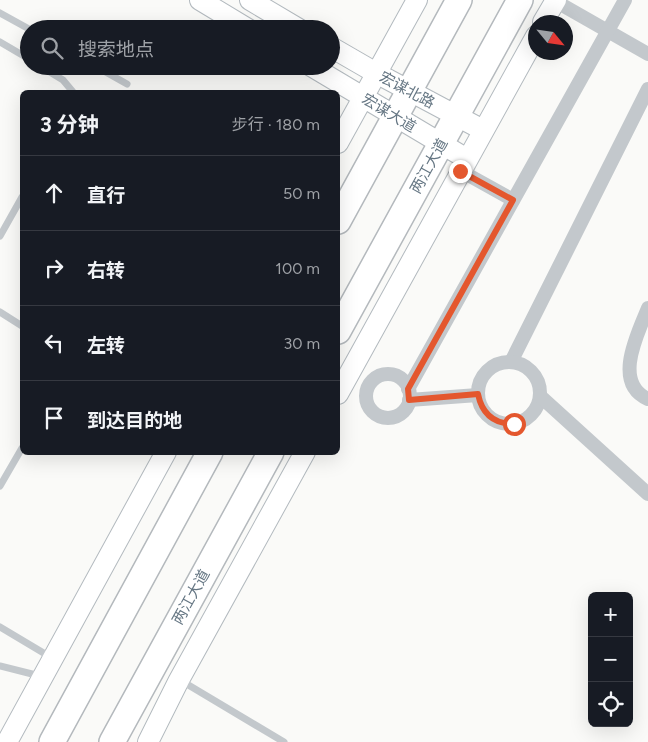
<!DOCTYPE html>
<html lang="zh">
<meta charset="utf-8">
<style>
body{margin:0;font-family:Figtree,"Noto Sans SC",sans-serif;background:#20242c;color:#f1f3f6}
.controls{position:absolute;right:15px;bottom:15px;display:grid;overflow:hidden;border-radius:8px;box-shadow:0 5px 20px #0002}
.controls button{width:45px;height:45px;display:grid;place-items:center;padding:0;border:0;border-bottom:1px solid #363941;background:#171b24;color:#f1f3f6;font:25px sans-serif}
.compass{position:absolute;left:528px;top:15px;width:45px;height:45px;border-radius:50%;background:#171b24;box-shadow:0 5px 20px #0002;rotate:119deg}
.stop{position:absolute;width:15px;height:15px;margin:-11px;border:4px solid #e4572e;border-radius:50%;background:#fff}
.stop.end{background:#e4572e;border-color:#fff;box-shadow:0 1px 5px #0008}
.list{margin:0;padding:0;list-style:none}
h2{display:flex;justify-content:space-between;align-items:center;height:65px;margin:0;padding:0 20px;font-size:21px}
h2 small{font-size:16px;font-weight:400;color:#9ea1a6}
.list li{display:grid;grid-template-columns:32px 1fr auto;gap:15px;align-items:center;box-sizing:border-box;height:75px;padding:0 20px;border-top:1px solid #363941}
.list b{display:block;font-size:19px;white-space:nowrap}
.list em{font-size:16px;font-style:normal;color:#9ea1a6}
.icon{flex:none;width:28px;height:28px;fill:none;stroke:currentColor;stroke-width:2;stroke-linecap:round;stroke-linejoin:round}
.map{position:relative;flex:none;width:648px;height:742px;overflow:hidden}
.search{position:absolute;background:#171b24;box-shadow:0 5px 20px #0002;left:20px;top:20px;width:320px;height:55px;display:flex;align-items:center;gap:12px;box-sizing:border-box;padding:0 18px;border-radius:28px;color:#9ea1a6;font-size:19px}
.panel{position:absolute;background:#171b24;box-shadow:0 5px 20px #0002;left:20px;top:90px;width:320px;height:365px;border-radius:8px}
.map>svg:first-child{display:block}
.lines{fill:none;stroke-linecap:round;stroke-linejoin:round}
.secondary-casing{stroke:#b3babf;stroke-width:22}
.highway-casing{stroke:#b4b9bd;stroke-width:28}
.lane{stroke:#c3c8cc;stroke-width:7}
.street{stroke:#c3c8cc;stroke-width:14}
.secondary{stroke:#fff;stroke-width:20}
.highway{stroke:#fff;stroke-width:25}
.route{stroke:#e4572e;stroke-width:6}
.labels{text-anchor:middle;stroke-width:5;stroke-linejoin:round;paint-order:stroke}
.street-label{font-size:15px;fill:#657683;stroke:#fff}
</style>
<div class="map">
<svg width="648" height="742" viewBox="0 0 648 742">
<rect width="100%" height="100%" fill="#fafaf8"/>
<g class="lines">
<g class="secondary-casing">
<g id="secondary">
<path d="M200,0L248,29"/>
<path d="M250,0L299,29"/>
<path d="M543,22L556,0"/>
<path d="M331,47L376,73L483,130"/>
<path d="M311,66L467,159"/>
<path d="M338,143L417,0"/>
<path d="M338,394L536,36"/>
<path d="M7,742L166,452"/>
<path d="M148,742L179,680L305,452"/>
</g>
</g>
<g class="highway-casing">
<g id="highway">
<path d="M338,221L459,0"/>
<path d="M338,331L520,0"/>
<path d="M52,742L210,452"/>
<path d="M112,742L271,452"/>
</g>
</g>
<g class="lane">
<path d="M0,13L29,29"/>
<path d="M0,42L29,59"/>
<path d="M40,66L63,80L73,92"/>
<path d="M95,66L127,84"/>
<path d="M0,236L22,197"/>
<path d="M0,312L22,326"/>
<path d="M0,486L22,448"/>
<path d="M0,627L52,658"/>
<path d="M0,666L40,676"/>
<path d="M180,680L284,742"/>
</g>
<g class="street">
<path d="M555,1L648,54"/>
<path d="M461,171L513,200"/>
<path d="M648,308C638,333 612,383 648,399"/>
<path d="M511,362L648,89"/>
<circle cx="509" cy="393" r="31"/>
<circle cx="388" cy="396" r="22"/>
<path d="M408,389L625,0"/>
<path d="M540,396L648,494"/>
<path d="M409,400L478,395"/>
</g>
<use href="#secondary" class="secondary"/>
<use href="#highway" class="highway"/>
</g>
<g class="lines">
<path class="route" d="M460,171L513,200L408,389L409,400L478,394C482,414 494,424 514,424"/>
</g>
<g class="labels">
<g class="street-label">
<text transform="translate(407 90) rotate(28)" y="5">宏谋北路</text>
<text transform="translate(389 113) rotate(31)" y="5">宏谋大道</text>
<text transform="translate(429 166) rotate(-61)" y="5">两江大道</text>
<text transform="translate(191 597) rotate(-61)" y="5">两江大道</text>
</g>
</g>
</svg>
<div class="controls">
<button>+</button>
<button>−</button>
<button><svg class="icon" aria-label="locate" viewBox="0 0 24 24"><circle cx="12" cy="12" r="6"/><path d="M12 2v4M12 18v4M2 12h4M18 12h4"/></svg></button>
</div>
<svg class="compass" viewBox="-18 -18 36 36"><path d="M0-13l5 13h-10z" fill="#e53935"/><path d="M0 13l5-13h-10z" fill="#9ea1a6"/></svg>
<div class="stop" style="left:514px;top:424px"></div>
<div class="stop end" style="left:460px;top:171px"></div>
<div class="search"><svg class="icon" aria-label="search" viewBox="0 0 24 24"><circle cx="10" cy="10" r="6"/><path d="M15 15l6 6"/></svg>搜索地点</div>
<section class="panel">
<h2>3 分钟<small>步行 · 180 m</small></h2>
<ul class="list">
<li><svg class="icon" aria-label="ahead" viewBox="0 0 24 24"><path d="M12 20V5M6 11l6-6 6 6"/></svg><div><b>直行</b></div><em>50 m</em></li>
<li><svg class="icon" aria-label="right" viewBox="0 0 24 24"><path d="M7 20v-9h11M14 6l5 5-5 5"/></svg><div><b>右转</b></div><em>100 m</em></li>
<li><svg class="icon" aria-label="left" viewBox="0 0 24 24"><path d="M17 20v-9H6M10 6l-5 5 5 5"/></svg><div><b>左转</b></div><em>30 m</em></li>
<li><svg class="icon" aria-label="arrive" viewBox="0 0 24 24"><path d="M6 21V4h12l-3 4 3 4H6"/></svg><div><b>到达目的地</b></div></li>
</ul>
</section>
</div>
